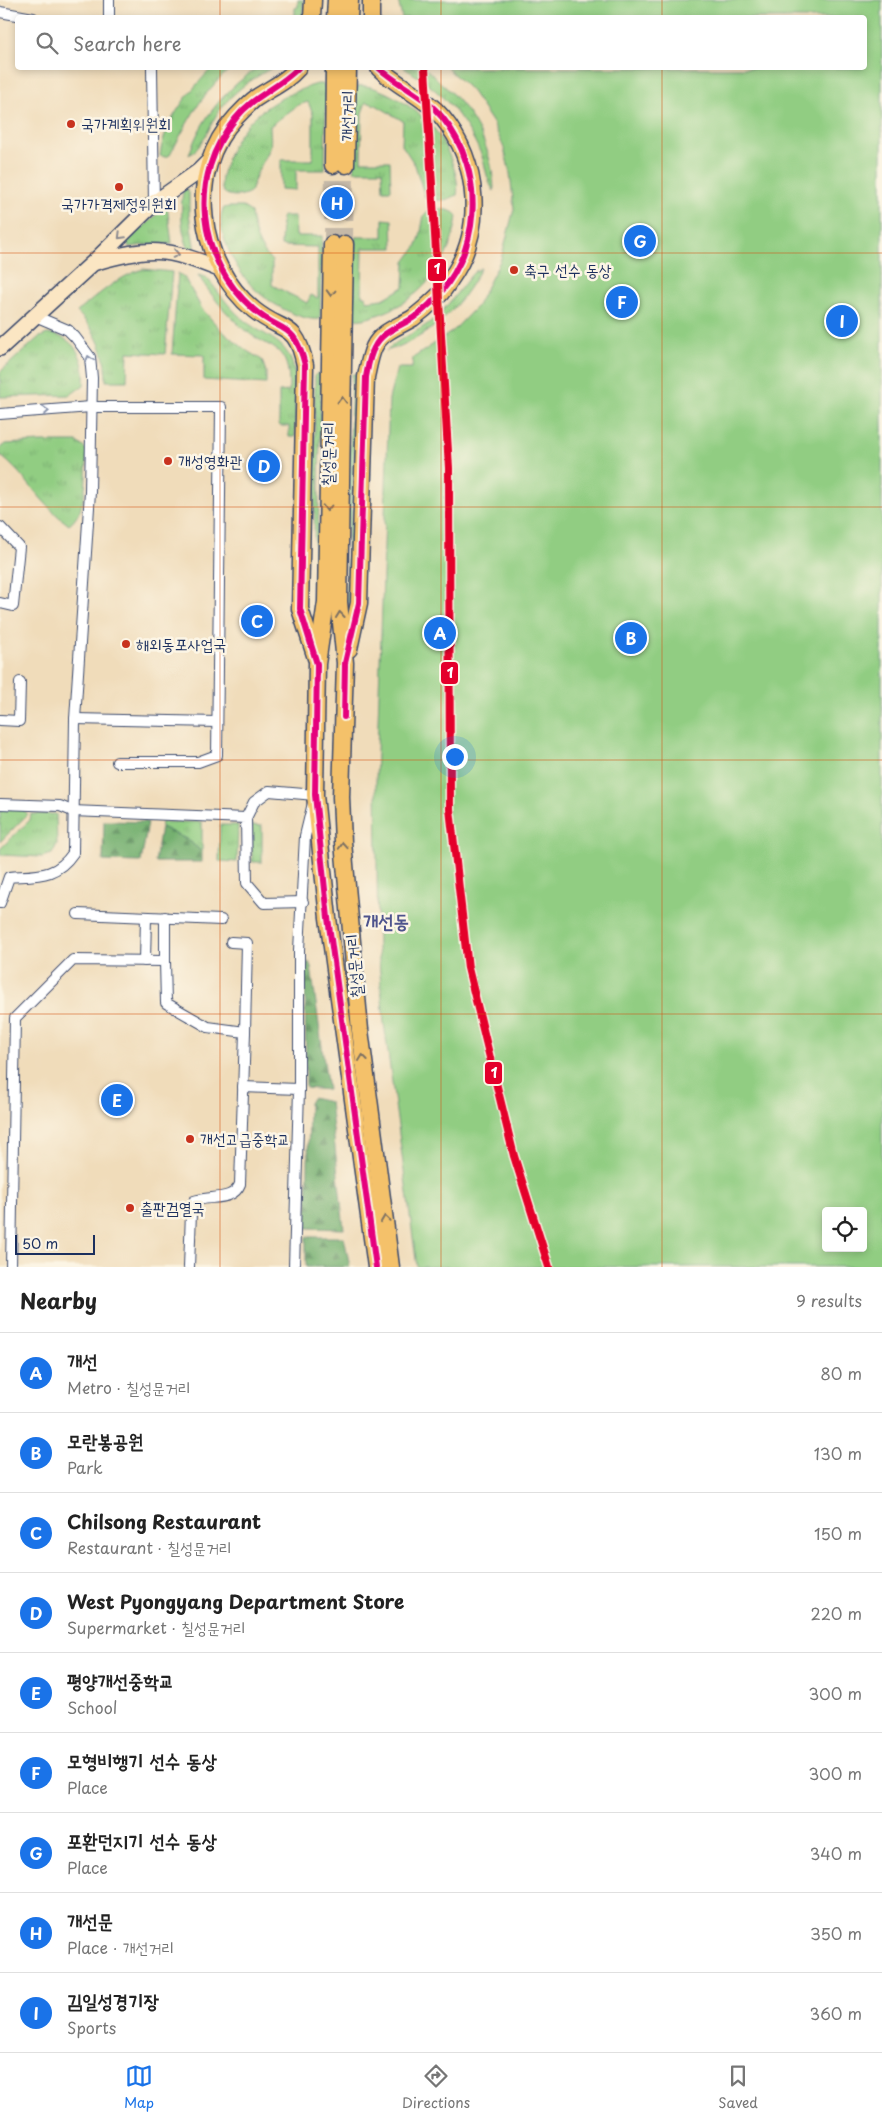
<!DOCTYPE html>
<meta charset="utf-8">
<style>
body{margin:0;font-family:"Playpen Sans","Poor Story",sans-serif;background:#f2f2f2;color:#222}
.controls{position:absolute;right:15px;bottom:15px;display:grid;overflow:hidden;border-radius:5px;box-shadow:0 2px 8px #0003}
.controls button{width:45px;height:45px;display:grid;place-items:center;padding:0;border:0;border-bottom:1px solid #e0e0e0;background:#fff;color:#222;font:25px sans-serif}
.scale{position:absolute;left:15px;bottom:12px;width:80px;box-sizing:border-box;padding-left:5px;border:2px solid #1b2f5e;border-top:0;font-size:14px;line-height:18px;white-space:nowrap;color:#1b2f5e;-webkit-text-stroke:4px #fcf5e5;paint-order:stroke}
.you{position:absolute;left:454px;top:756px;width:18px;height:18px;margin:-12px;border:4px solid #fff;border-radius:50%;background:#1a73e8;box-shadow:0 0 0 8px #1a73e833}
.badge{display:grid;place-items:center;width:32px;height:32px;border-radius:50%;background:#1a73e8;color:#fff;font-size:16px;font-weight:700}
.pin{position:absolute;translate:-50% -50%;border:2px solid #fff;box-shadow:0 1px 5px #0006}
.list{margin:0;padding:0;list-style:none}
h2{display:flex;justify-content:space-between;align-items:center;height:65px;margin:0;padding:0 20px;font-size:21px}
h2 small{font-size:16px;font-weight:400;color:#767676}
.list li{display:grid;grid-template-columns:32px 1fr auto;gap:15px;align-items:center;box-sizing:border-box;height:80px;padding:0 20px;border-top:1px solid #e0e0e0}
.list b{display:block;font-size:19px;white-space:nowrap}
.list p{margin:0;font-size:16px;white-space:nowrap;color:#767676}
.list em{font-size:16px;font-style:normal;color:#767676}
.icon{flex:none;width:28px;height:28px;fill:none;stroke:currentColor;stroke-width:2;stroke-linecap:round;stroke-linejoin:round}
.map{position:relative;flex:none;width:882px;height:1267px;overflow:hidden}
.search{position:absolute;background:#fff;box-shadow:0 2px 8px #0003;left:15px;right:15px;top:15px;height:55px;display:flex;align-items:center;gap:12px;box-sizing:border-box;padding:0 18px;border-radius:5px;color:#767676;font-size:19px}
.sheet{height:785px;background:#fff}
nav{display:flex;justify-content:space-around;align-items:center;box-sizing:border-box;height:70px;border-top:1px solid #e0e0e0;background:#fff;font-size:14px;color:#767676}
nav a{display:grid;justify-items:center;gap:2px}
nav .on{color:#1a73e8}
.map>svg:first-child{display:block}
.grass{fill:url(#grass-tufts);stroke:#567e70}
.forest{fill:url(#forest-firs);stroke:#487067}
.park{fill:#91cd82;stroke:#567e70;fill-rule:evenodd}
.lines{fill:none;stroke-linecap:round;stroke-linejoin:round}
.primary-tunnel{stroke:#c5b9a8;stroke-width:16;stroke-dasharray:16 8;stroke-linecap:butt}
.minor-casing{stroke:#3b496c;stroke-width:12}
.secondary-casing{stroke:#3b496c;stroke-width:18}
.primary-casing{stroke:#3b496c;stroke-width:19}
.minor{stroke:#fff;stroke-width:10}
.secondary{stroke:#fbe6c3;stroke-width:15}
.primary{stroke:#f4c16a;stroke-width:16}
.bus-1-casing{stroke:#fcf5e5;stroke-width:10}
.bus-1{stroke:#e5007d;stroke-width:6}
.metro-1-casing{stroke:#fcf5e5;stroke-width:11}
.metro-1{stroke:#e4002b;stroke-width:8}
.oneway{stroke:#8b8a90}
.oneway2{stroke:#7d7163}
.oneway3{stroke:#8d97ae}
.grid{fill:none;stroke:#d45514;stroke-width:1;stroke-opacity:0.55}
.poi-dot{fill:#c8321e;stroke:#fcf5e5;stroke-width:2}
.labels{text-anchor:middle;stroke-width:5;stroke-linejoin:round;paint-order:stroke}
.street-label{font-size:16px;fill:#1b2f5e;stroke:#fcf5e5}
.poi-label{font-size:16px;fill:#1b2f5e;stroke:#fcf5e5;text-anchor:start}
.quarter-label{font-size:19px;font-weight:bold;fill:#4e548d;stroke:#fcf5e5}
.line-badge{stroke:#fcf5e5;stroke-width:2}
.badge-label{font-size:14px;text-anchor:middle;font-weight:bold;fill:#fff}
</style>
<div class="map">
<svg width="882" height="1267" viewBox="0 0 882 1267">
<defs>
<pattern id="grass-tufts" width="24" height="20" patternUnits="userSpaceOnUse" patternTransform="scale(1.25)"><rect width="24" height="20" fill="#91cd82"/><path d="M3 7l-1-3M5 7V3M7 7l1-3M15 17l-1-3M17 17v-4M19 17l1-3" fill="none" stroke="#7cb073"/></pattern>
<pattern id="forest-firs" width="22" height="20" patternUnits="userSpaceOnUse" patternTransform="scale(1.25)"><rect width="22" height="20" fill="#74b070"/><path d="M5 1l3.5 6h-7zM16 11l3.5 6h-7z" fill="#5e905f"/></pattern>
</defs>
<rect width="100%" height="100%" fill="#fcf5e5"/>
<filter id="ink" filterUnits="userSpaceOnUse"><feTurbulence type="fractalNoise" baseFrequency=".02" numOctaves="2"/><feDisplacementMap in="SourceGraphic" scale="10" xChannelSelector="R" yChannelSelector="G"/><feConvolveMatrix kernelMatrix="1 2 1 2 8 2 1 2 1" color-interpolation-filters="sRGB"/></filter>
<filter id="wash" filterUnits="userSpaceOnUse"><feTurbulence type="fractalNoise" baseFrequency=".0096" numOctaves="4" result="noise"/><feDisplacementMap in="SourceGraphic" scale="20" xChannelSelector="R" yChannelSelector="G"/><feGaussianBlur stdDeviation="1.12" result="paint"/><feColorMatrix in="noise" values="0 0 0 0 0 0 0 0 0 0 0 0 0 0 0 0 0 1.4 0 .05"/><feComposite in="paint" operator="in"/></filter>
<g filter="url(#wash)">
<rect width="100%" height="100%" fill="#f0dcba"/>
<g class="grass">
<path d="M298,0H303V17H295V8L298,7Z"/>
<path d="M212,68H231C200,95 189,120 170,155L166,157L160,156C164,121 189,92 212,68Z"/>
<path d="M257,68H272C251,79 233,92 219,111C209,125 204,147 189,155C201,118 225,90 257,68Z"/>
<path d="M404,68C410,67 418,66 423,68C430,71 436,78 441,83C473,111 493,148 494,191C486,180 486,166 481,154C464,116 440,89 404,68Z"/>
<path d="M317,84H323L326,89L325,170H296V190L281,189V160H313V114L308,102L298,105L270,126C270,133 272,144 269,150C263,164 254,174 252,190C246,197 225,199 222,189C220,182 223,172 225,166C238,120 274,97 317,84Z"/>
<path d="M358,86C379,83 418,110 432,126C444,140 461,176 457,195L445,200H430L425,197L415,165L402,145L403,121L376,105L366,102L362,113L361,161H390L391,190H383L382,171H354L355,89Z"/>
<path d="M186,189L189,192V214L194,245V250L190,251C181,236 180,209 183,191Z"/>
<path d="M167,205L172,244H154L129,247L127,242Z"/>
<path d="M228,207H243L251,212C253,230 258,248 272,261V285L307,303L311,295L318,298V247L281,246L282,216H295L296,236H322L320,319C299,322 262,299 249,283C237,269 228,252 223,234C221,225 219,216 224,208Z"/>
<path d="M429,210C438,209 452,208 457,216C452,260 424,297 383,313C373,316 363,321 353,319L355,237H383V219L392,220L393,248H363L362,296H366L367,301L383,299L404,287L405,262L416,247L420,237L424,215Z"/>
<path d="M481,268C460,308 430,338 386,351C398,339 413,334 426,325C446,311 458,290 474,272Z"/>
<path d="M143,269L172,272L165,354L128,352L127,381H106C106,352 97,332 77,312C98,295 117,277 143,269Z"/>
<path d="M178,273L184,277L202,309L221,330L247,351L262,360L266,372V384L204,380V355L172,354Z"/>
<path d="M198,275L206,277C219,292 229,308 245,321C268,339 290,340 295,375V437H289V426H279V392L289,391C290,340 270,353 240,326C224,311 210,294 198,275Z"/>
<path d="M47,334C75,335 86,360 84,385L70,395L0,397V372L38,338Z"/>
<path d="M318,373L321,375L317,603L316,604L314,603L315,375Z"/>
<path d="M352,374H356L357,377L349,603L348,605L346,604Z"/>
<path d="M41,442H77L87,450C86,471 88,512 69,525C42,506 26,475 0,455V448L5,444Z"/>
<path d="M0,807H20L28,814L0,842Z"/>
<path d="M31,814H56L57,844L52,854L42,857L0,855V849L30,820Z"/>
<path d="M162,822H202V852L188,840L161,827Z"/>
<path d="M220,825H238L237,862L219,861Z"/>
<path d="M252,825L262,826V862H252Z"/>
</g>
<g class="forest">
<path d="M104,821L148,822L141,862L103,861Z"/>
<path d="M161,827L188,840L202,852V862H155Z"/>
<path d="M309,962L311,967L328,1090L306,1088L305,976L307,963Z"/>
<path d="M312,1098L330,1102L344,1229L307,1228L309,1103Z"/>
<path d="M306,1237H344L350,1267H306Z"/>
</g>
<path class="park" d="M398,0H882V1267H417L384,1023L378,949L376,782L389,399L397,368H412L413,358L453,331L477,306L501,259L514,209L510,173L504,148L493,123L471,90L447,68H864V18H402ZM826,1211H863V1248H826Z"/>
</g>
<g filter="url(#ink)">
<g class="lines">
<g class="primary-tunnel">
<path d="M332,244L333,165"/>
<path d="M345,244L346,165"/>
</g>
<g class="minor-casing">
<g id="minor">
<path d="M0,12L33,18"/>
<path d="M109,18V0"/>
<path d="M152,68L154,203"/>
<path d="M0,414L91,407H221L217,755L198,762H117"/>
<path d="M0,527L19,547L13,606L0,603"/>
<path d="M75,719L217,722"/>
<path d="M0,720L19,721L20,682"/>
<path d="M0,804L60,806L72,811L246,818L247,883L264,903L303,902"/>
<path d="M246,818L254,802L269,791L315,795L305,836L299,950V1089L294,1267"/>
<path d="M0,903L9,877C37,875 56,878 73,853L75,719L90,492L92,378L90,357L75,337L68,330L35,316"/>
<path d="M78,914L221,920"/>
<path d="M231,942L247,943L245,1032"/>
<path d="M145,961L146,917"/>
<path d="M165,961V917"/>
<path d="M243,1087L299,1089"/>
<path d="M11,1267L15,1018L73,960L165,961L166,1003L208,1027L245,1032L240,1184C233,1202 210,1195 194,1201L191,1212L189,1267"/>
</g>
</g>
<g class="secondary-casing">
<g id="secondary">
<path d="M96,262C150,246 167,248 219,269"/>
<path d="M0,348L94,262L154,203L198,172L211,159"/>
</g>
</g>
<g class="primary-casing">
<g id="primary">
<path d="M312,18L313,0"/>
<path d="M335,18L336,0"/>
<path d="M349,18L350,0"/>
<path d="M371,18V0"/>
<path d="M298,68C286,82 271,88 256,98C249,103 242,111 236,117C184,172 198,264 254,310C284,334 296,321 305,365L300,609L316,658"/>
<path d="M333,165L334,68"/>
<path d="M346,165L348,68"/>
<path d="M332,244L326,602L317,664L315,795L328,918L376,1267"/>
<path d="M345,244L339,602L345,663L341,797L343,842L360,1030L391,1267"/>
<path d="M349,649L359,603L366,377C368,368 370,356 374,347C382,331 398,327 413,318C421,312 429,305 436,298C442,293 446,286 450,280C485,231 480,163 442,117C424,96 398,87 379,68"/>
</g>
</g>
<use href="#minor" class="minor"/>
<use href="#secondary" class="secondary"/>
<use href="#primary" class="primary"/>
<g class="bus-1-casing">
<g id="bus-1">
<path d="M298,68C279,88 253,96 236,118C187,177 197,259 253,309C281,334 294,320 305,365L300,609L317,664L315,795L328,918L376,1267"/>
<path d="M344,717L345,663L359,603L366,377C368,367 369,357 374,348C382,331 399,327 413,318C419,314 425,309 430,304C482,255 487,172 442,117C425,96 399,86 379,68"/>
</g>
</g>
<use href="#bus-1" class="bus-1"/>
<g class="metro-1-casing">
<path id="metro-1" d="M425,68L449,468L450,809L468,968L514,1156L549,1267"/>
</g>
<use href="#metro-1" class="metro-1"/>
</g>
<defs><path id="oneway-chevron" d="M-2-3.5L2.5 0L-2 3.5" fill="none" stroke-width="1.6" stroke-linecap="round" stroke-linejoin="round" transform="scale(1.25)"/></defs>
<g class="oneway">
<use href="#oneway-chevron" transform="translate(121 236) rotate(135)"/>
<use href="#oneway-chevron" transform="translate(176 254) rotate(11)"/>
</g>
<g class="oneway2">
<use href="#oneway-chevron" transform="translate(331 293) rotate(92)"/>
<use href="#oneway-chevron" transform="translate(342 400) rotate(-89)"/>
<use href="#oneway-chevron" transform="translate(327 508) rotate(91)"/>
<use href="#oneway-chevron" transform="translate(340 615) rotate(-96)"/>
<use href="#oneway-chevron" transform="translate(343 846) rotate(-94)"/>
<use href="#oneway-chevron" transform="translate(363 1058) rotate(-97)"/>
<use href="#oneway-chevron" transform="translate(385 1219) rotate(-98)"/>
</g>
<g class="oneway3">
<use href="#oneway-chevron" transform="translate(89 359) rotate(-107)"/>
<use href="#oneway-chevron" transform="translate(46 411) rotate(-4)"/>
</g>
</g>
<path class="grid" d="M220,0V18M441,0V18M662,0V18M220,68V1267M441,68V1267M662,68V1267M0,253H882M0,507H882M0,760H882M0,1014H882"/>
<g class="poi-dot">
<circle cx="71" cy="124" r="5"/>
<circle cx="119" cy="187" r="5"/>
<circle cx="514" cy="270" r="5"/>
<circle cx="168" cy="461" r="5"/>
<circle cx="126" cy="644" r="5"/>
<circle cx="190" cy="1139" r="5"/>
<circle cx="130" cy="1208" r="5"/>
</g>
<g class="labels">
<g class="street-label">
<text transform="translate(347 116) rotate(-89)" y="6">개선거리</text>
<text transform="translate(328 454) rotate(-89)" y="6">칠성문거리</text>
<text transform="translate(354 966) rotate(-95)" y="6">칠성문거리</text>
</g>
<g class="poi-label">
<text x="81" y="130">국가계획위원회</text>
<text x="119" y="210" text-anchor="middle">국가가격제정위원회</text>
<text x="524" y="276">축구 선수 동상</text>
<text x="178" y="467">개성영화관</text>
<text x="136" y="650">해외동포사업국</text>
<text x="200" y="1145">개선고급중학교</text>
<text x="140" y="1214">출판검열국</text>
</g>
<g class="quarter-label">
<text x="386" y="928">개선동</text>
</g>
</g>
<g class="line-badge">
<rect x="427" y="258" width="20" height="24" rx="5" fill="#e4002b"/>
<rect x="440" y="661" width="19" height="24" rx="5" fill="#e4002b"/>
<rect x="484" y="1061" width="19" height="24" rx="5" fill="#e4002b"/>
</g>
<g class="badge-label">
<text x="437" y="274">1</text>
<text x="450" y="678">1</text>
<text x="494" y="1078">1</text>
</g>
</svg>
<div class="controls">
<button><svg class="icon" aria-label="locate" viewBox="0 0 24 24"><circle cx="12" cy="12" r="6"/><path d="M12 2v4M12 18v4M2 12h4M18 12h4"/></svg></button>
</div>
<div class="scale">50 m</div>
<div class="you"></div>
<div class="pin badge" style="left:440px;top:633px">A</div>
<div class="pin badge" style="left:631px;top:638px">B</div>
<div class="pin badge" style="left:257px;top:621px">C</div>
<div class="pin badge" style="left:264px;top:466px">D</div>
<div class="pin badge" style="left:117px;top:1100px">E</div>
<div class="pin badge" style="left:622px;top:302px">F</div>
<div class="pin badge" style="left:640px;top:241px">G</div>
<div class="pin badge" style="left:337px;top:203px">H</div>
<div class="pin badge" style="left:842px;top:321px">I</div>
<div class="search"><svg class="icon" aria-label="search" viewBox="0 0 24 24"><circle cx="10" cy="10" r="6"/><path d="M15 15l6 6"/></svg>Search here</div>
</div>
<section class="sheet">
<h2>Nearby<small>9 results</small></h2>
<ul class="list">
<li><span class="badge">A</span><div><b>개선</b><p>Metro · 칠성문거리</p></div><em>80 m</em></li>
<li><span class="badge">B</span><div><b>모란봉공원</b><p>Park</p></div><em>130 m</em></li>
<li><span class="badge">C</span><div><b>Chilsong Restaurant</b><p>Restaurant · 칠성문거리</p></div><em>150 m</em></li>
<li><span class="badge">D</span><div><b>West Pyongyang Department Store</b><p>Supermarket · 칠성문거리</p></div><em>220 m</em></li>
<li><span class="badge">E</span><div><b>평양개선중학교</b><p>School</p></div><em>300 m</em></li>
<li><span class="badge">F</span><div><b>모형비행기 선수 동상</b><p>Place</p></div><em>300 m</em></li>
<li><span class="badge">G</span><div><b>포환던지기 선수 동상</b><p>Place</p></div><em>340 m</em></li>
<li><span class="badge">H</span><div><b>개선문</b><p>Place · 개선거리</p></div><em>350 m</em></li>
<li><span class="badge">I</span><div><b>김일성경기장</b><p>Sports</p></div><em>360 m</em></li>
</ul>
</section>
<nav>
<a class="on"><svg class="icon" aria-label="map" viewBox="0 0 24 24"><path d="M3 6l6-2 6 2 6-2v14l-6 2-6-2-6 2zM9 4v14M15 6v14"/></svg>Map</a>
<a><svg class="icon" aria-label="directions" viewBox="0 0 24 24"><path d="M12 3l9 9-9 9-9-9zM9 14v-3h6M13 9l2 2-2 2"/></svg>Directions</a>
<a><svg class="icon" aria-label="saved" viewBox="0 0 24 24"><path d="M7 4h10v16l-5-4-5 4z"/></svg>Saved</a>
</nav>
